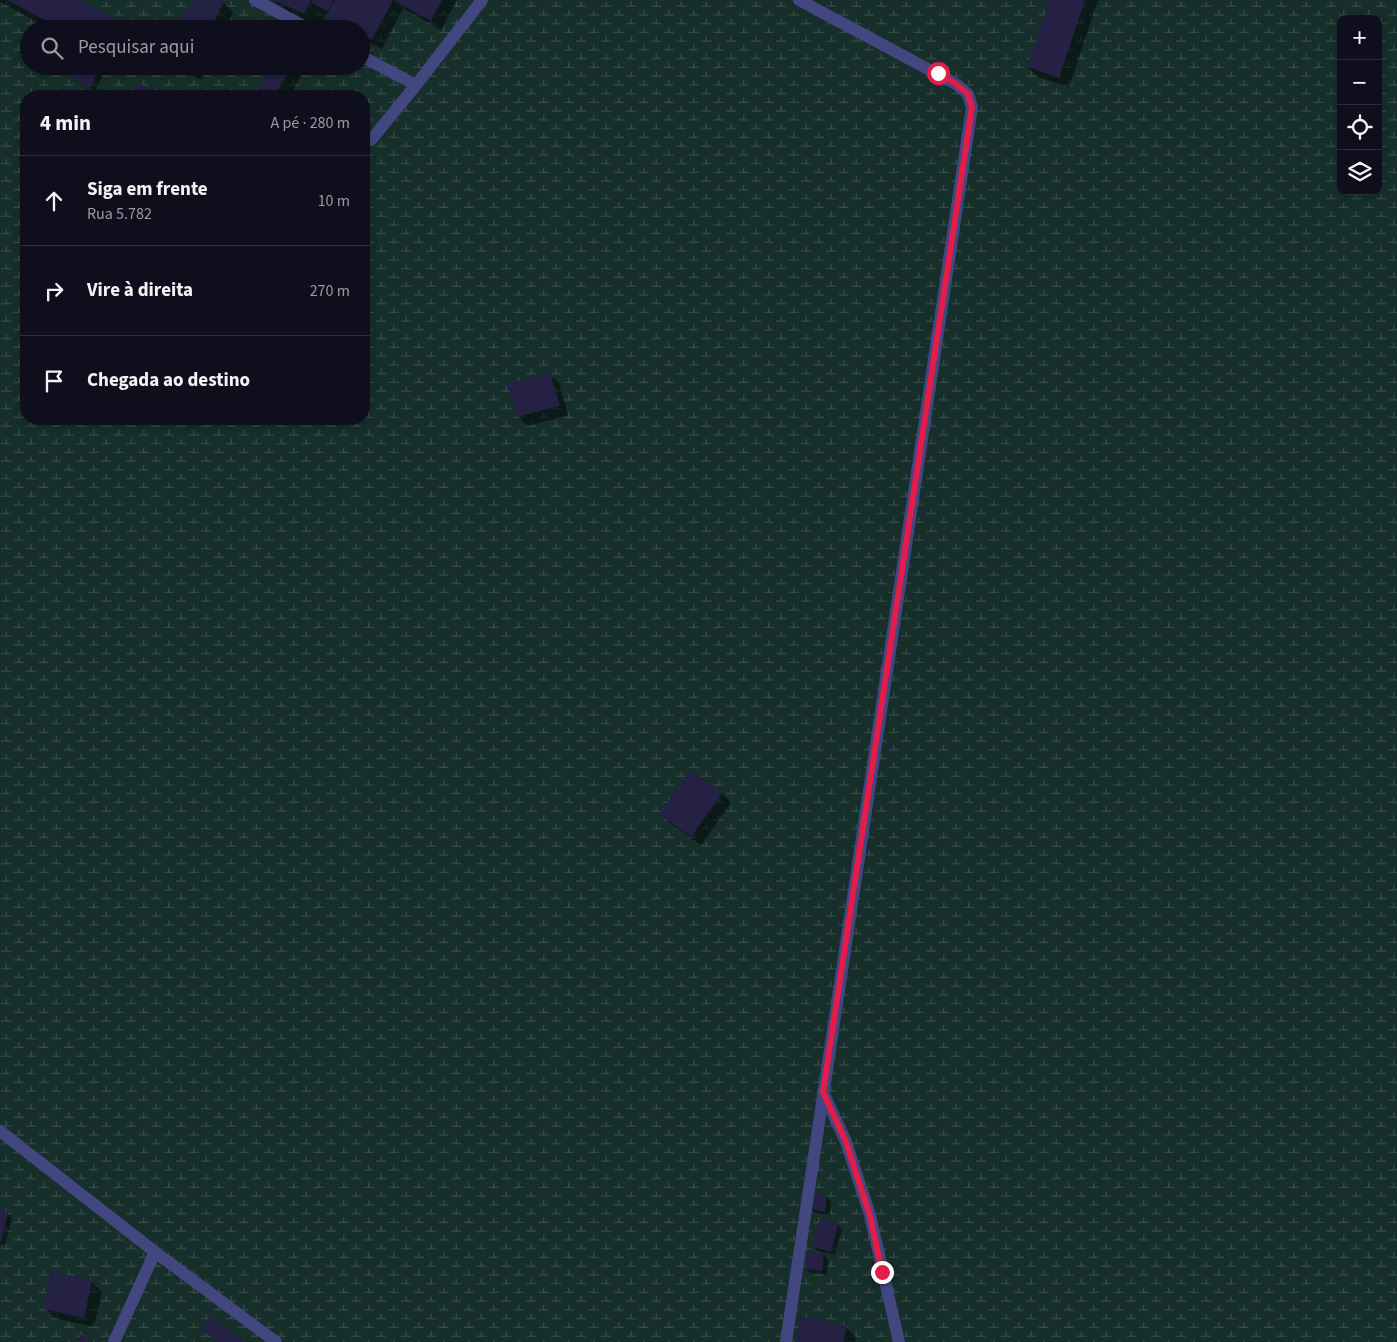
<!DOCTYPE html>
<html lang="pt">
<meta charset="utf-8">
<style>
body{margin:0;font-family:"Source Sans 3",sans-serif;background:#181725;color:#f1f3f6}
.controls{position:absolute;right:15px;top:15px;display:grid;overflow:hidden;border-radius:10px;box-shadow:0 2px 8px #0003}
.controls button{width:45px;height:45px;display:grid;place-items:center;padding:0;border:0;border-bottom:1px solid #2f2e3b;background:#0f0e1c;color:#f1f3f6;font:25px sans-serif}
.stop{position:absolute;width:15px;height:15px;margin:-11px;border:4px solid #e11d48;border-radius:50%;background:#fff}
.stop.end{background:#e11d48;border-color:#fff;box-shadow:0 1px 5px #0008}
.list{margin:0;padding:0;list-style:none}
h2{display:flex;justify-content:space-between;align-items:center;height:65px;margin:0;padding:0 20px;font-size:21px}
h2 small{font-size:16px;font-weight:400;color:#9b9ca3}
.list li{display:grid;grid-template-columns:32px 1fr auto;gap:15px;align-items:center;box-sizing:border-box;height:90px;padding:0 20px;border-top:1px solid #2f2e3b}
.list b{display:block;font-size:19px;white-space:nowrap}
.list p{margin:0;font-size:16px;white-space:nowrap;color:#9b9ca3}
.list em{font-size:16px;font-style:normal;color:#9b9ca3}
.icon{flex:none;width:28px;height:28px;fill:none;stroke:currentColor;stroke-width:2;stroke-linecap:round;stroke-linejoin:round}
.map{position:relative;flex:none;width:1397px;height:1342px;overflow:hidden}
.search{position:absolute;background:#0f0e1c;box-shadow:0 2px 8px #0003;left:20px;top:20px;width:350px;height:55px;display:flex;align-items:center;gap:12px;box-sizing:border-box;padding:0 18px;border-radius:28px;color:#9b9ca3;font-size:19px}
.panel{position:absolute;background:#0f0e1c;box-shadow:0 2px 8px #0003;left:20px;top:90px;width:350px;height:335px;border-radius:20px}
.map>svg:first-child{display:block}
.wetland{fill:url(#wetland-marsh);fill-rule:evenodd}
.shadow{fill:#0007}
.building{fill:#242145}
.lines{fill:none;stroke-linecap:round;stroke-linejoin:round}
.minor{stroke:#434780;stroke-width:12}
.route{stroke:#e11d48;stroke-width:6}
</style>
<div class="map">
<svg width="1397" height="1342" viewBox="0 0 1397 1342">
<defs>
<pattern id="wetland-marsh" width="20" height="14" patternUnits="userSpaceOnUse" patternTransform="scale(1.25)"><rect width="20" height="14" fill="#162f2b"/><path d="M1 5h8M5 5V1M11 12h8M15 12V8" fill="none" stroke="#374d4b"/></pattern>
</defs>
<rect width="100%" height="100%" fill="#141226"/>
<path class="wetland" d="M0,0H1397V1342H0ZM1341,19H1378V191H1341ZM29,29H361V66H29ZM26,96H364V419H26Z"/>
<g class="shadow">
<path d="M0,0H76L123,25L127,29H50L0,2Z"/>
<path d="M196,0H218L223,2L233,12L225,29H181L183,23L180,19L189,14Z"/>
<path d="M273,0H457L441,30L403,8L382,49L361,38V29H343L337,26L328,16L329,13L327,12L319,28L284,11Z"/>
<path d="M1051,0H1098L1069,87L1038,77L1028,67Z"/>
<path d="M81,66H103L106,69L95,91L80,83L75,79Z"/>
<path d="M180,66H208L202,80L187,73Z"/>
<path d="M258,66H306L290,96H256L268,74Z"/>
<path d="M549,374L559,383L568,415L528,426L518,417Z"/>
<path d="M722,793L731,803L701,845L670,823L661,814Z"/>
<path d="M827,1197L831,1201L830,1215L816,1213L811,1209Z"/>
<path d="M0,1212L7,1213L12,1218L5,1245L0,1244Z"/>
<path d="M820,1220L838,1225L842,1229L835,1255L818,1251L813,1246Z"/>
<path d="M824,1255L828,1260L827,1275L811,1273L806,1269Z"/>
<path d="M53,1273L92,1282L102,1292L94,1327L54,1318L45,1308Z"/>
<path d="M846,1327L856,1337L855,1342H796Z"/>
</g>
<g class="building">
<path d="M7,0H79L124,24L121,29H61Z"/>
<path d="M194,0H221L224,1L211,29H179L183,21L178,20L183,10L189,12Z"/>
<path d="M274,0H311L304,14Z"/>
<path d="M313,0H333L328,11L311,3Z"/>
<path d="M335,0H393L372,40L361,34V29H350L326,16Z"/>
<path d="M393,0H442L431,21Z"/>
<path d="M1050,0H1085L1059,78L1027,67Z"/>
<path d="M80,66H100L90,88L74,79Z"/>
<path d="M260,66H291L275,96H255L269,71Z"/>
<path d="M139,83L162,96H131Z"/>
<path d="M26,218V236L19,231Z"/>
<path d="M550,372L560,406L517,417L507,384Z"/>
<path d="M691,770L723,792L691,837L659,814Z"/>
<path d="M812,1193L827,1196L825,1212L810,1209Z"/>
<path d="M0,1210L8,1212L1,1241H0Z"/>
<path d="M820,1219L838,1224L831,1252L812,1247Z"/>
<path d="M807,1252L824,1254L822,1271L805,1269Z"/>
<path d="M52,1271L92,1281L84,1318L43,1309Z"/>
<path d="M801,1316L847,1326L843,1342H795Z"/>
<path d="M210,1317L246,1342H218L201,1329Z"/>
<path d="M82,1334L91,1342H75Z"/>
</g>
<g class="lines">
<g class="minor">
<path d="M255,0L309,29"/>
<path d="M361,56L416,85"/>
<path d="M371,140L416,85L482,0"/>
<path d="M823,1092L846,1142L870,1215L899,1342"/>
<path d="M0,1131L155,1252L276,1342"/>
<path d="M114,1342L155,1252"/>
<path d="M786,1342L972,107L968,94L956,84L799,0"/>
</g>
</g>
<g class="lines">
<path class="route" d="M882,1272L870,1216L846,1142L823,1092L972,107L968,94L956,84L938,73"/>
</g>
</svg>
<div class="controls">
<button>+</button>
<button>−</button>
<button><svg class="icon" aria-label="locate" viewBox="0 0 24 24"><circle cx="12" cy="12" r="6"/><path d="M12 2v4M12 18v4M2 12h4M18 12h4"/></svg></button>
<button><svg class="icon" aria-label="layers" viewBox="0 0 24 24"><path d="M12 4l9 5-9 5-9-5zM3 14l9 5 9-5"/></svg></button>
</div>
<div class="stop" style="left:938px;top:73px"></div>
<div class="stop end" style="left:882px;top:1272px"></div>
<div class="search"><svg class="icon" aria-label="search" viewBox="0 0 24 24"><circle cx="10" cy="10" r="6"/><path d="M15 15l6 6"/></svg>Pesquisar aqui</div>
<section class="panel">
<h2>4 min<small>A pé · 280 m</small></h2>
<ul class="list">
<li><svg class="icon" aria-label="ahead" viewBox="0 0 24 24"><path d="M12 20V5M6 11l6-6 6 6"/></svg><div><b>Siga em frente</b><p>Rua 5.782</p></div><em>10 m</em></li>
<li><svg class="icon" aria-label="right" viewBox="0 0 24 24"><path d="M7 20v-9h11M14 6l5 5-5 5"/></svg><div><b>Vire à direita</b></div><em>270 m</em></li>
<li><svg class="icon" aria-label="arrive" viewBox="0 0 24 24"><path d="M6 21V4h12l-3 4 3 4H6"/></svg><div><b>Chegada ao destino</b></div></li>
</ul>
</section>
</div>
